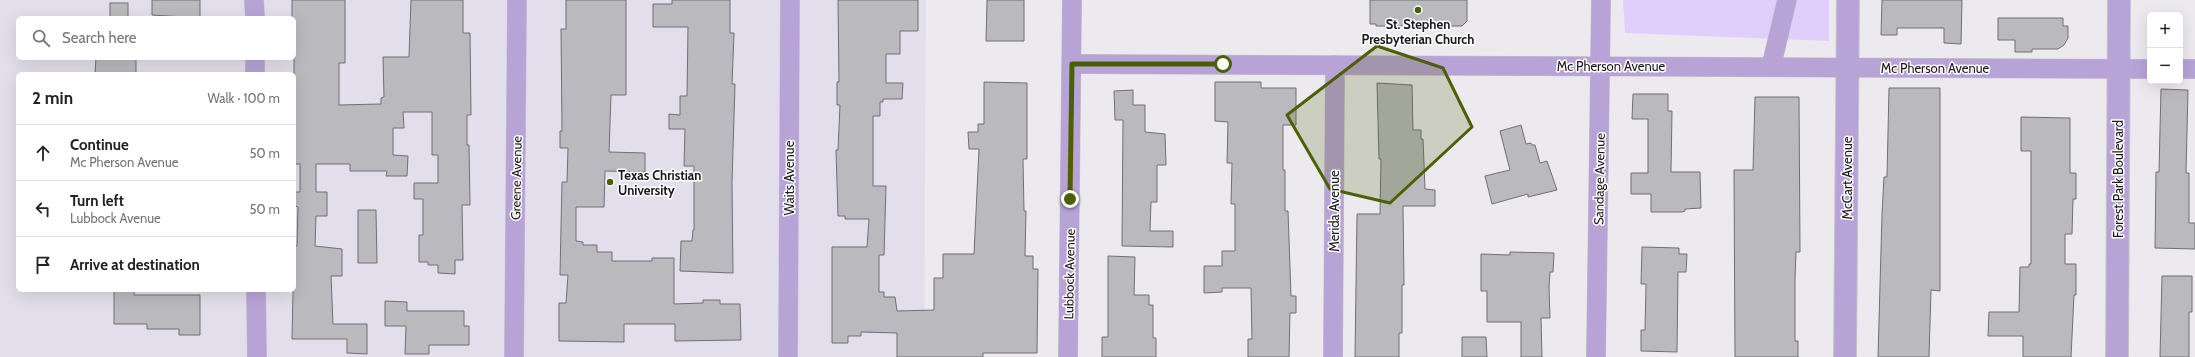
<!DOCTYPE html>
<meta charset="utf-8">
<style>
body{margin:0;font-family:Cabin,sans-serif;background:#f2f2f2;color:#222}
.controls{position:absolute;right:12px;top:12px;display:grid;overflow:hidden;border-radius:6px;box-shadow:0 4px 16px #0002}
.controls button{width:36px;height:36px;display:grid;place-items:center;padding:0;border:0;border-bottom:1px solid #e0e0e0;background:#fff;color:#222;font:20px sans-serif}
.stop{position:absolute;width:12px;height:12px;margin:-9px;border:3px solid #4b5f04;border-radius:50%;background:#fff}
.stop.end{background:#4b5f04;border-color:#fff;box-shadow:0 1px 4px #0008}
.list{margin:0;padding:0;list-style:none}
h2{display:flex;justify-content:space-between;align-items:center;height:52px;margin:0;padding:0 16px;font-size:17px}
h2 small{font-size:13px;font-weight:400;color:#767676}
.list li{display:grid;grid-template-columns:26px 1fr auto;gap:12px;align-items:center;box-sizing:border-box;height:56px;padding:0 16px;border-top:1px solid #e0e0e0}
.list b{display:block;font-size:15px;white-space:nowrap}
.list p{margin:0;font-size:13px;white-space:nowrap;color:#767676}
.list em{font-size:13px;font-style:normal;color:#767676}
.icon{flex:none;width:22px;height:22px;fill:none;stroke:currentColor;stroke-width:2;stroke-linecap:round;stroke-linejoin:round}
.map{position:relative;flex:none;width:2195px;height:357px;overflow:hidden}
.search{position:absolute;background:#fff;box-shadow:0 4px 16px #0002;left:16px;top:16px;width:280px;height:44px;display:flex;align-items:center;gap:10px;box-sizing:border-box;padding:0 14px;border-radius:6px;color:#767676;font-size:15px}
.panel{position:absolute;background:#fff;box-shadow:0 4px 16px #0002;left:16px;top:72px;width:280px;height:220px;border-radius:6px}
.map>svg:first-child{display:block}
.built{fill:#e3deeb;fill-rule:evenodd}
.green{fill:#e0cffc}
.building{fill:#bab9be;stroke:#706f73}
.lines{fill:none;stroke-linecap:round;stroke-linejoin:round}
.minor-casing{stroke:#c6c5c9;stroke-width:20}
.tertiary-casing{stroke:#c6c5c9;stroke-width:24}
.minor{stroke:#b8a3d7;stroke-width:19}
.tertiary{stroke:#b8a3d7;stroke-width:22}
.route{stroke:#4b5f04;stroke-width:5}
.marked{fill:#4b5f04;fill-opacity:0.2;stroke:#4b5f04;stroke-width:3;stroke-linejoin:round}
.poi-dot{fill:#4b5f04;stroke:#fff;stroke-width:1.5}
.labels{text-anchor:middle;stroke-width:3;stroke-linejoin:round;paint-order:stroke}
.poi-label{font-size:13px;font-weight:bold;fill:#1b1a1c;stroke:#fff}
.street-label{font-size:13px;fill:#1b1a1c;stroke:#fff}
</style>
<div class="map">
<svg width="2195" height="357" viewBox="0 0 2195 357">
<rect width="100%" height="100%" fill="#eceaef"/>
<path class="built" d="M0,0H926L924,357H0ZM18,18H294V58H18ZM18,74H294V290H18Z"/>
<path class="green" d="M1623,0H1829V41L1625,33Z"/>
<g class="building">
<path d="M152,0H200V18L152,15Z"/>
<path d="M292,0H345V63H339V105L381,104V98L384,97L383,57H409L411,0H463V33H470L471,115H467V145H469L470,205H462L463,260H455V274L438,273V265H428V262H419V235H423V199H414V183H438V155H432V112H403L404,128H393V155L408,156L407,176H386L387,171H350V164H316V192H327V216H316L315,246L342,249V276H331L333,324H367V354L347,353V339H292L294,246H297L298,207L294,206V192H300V164H294V18H292Z"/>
<path d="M566,0H626V95H611L609,152L645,153V172L605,171L604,207H576V241L583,242V245H597V252H612V261H652V258H674V304L703,303V300H720V304H740L741,340L675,341V324H624V342L559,341V303H566L568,275H560L562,182H567L568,148H560V131H562L561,29H566Z"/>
<path d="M672,0H730V33H734L732,84H735L732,182L733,273L680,271L681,241H692L693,230H694V166H684L685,129H669V114L680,115V96H687L688,27H653V4H672Z"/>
<path d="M838,0H918V31H900V54H886V83H903L902,99H883V102H880V116H873V186H886L884,255H879V292H884V297H895L897,311L934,310V278H943V254H974L979,149H969L968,132H978V124H984V82L1027,83V159H1023L1024,211H1026L1025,256H1033V269H1038L1037,353H983V357H897V333L861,332V336H848V343H832V247H867L869,219H845V216H838L836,150H838L840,105H837V82H839Z"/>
<path d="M987,0H1024V41H986Z"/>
<path d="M1370,0H1467V21L1462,26H1376V24H1370Z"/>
<path d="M1882,0H1962L1961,44L1944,43V28H1897V35H1881Z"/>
<rect x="110" y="3" width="18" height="15"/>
<path d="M1998,18H2063V26H2068V38L2064,45L2058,49H2032V52H2015V40H1998Z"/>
<path d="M96,58H136V74H95Z"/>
<path d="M1215,82H1261V88H1296V125H1283V170H1285V211H1288L1291,296H1296V313H1290L1289,357H1248V339H1252L1251,288H1222V292L1204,293V266H1222V251H1235V204H1231L1232,163H1227L1228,122L1215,121Z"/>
<path d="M1377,83L1412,85L1413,130H1421V139H1423L1425,189L1435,190V206H1403L1404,285H1402V333H1399V357H1355L1357,214H1380L1381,159H1379Z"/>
<path d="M1889,88H1940V291L1931,290L1929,357H1878L1882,214L1884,177H1887Z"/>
<path d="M2161,89L2188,90L2186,173H2189V223H2195V249L2155,248L2156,172H2159Z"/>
<path d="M1133,90V105H1145V132L1165,134L1166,165H1157V202H1151L1150,231H1173V247L1122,246L1123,120H1115L1114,91Z"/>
<path d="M1633,94H1668V111H1672L1671,172H1700L1701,208L1685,209V211L1682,212H1651V194H1631V173H1648V119H1632Z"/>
<path d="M1755,97H1799L1800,252H1796L1795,280V341H1798V357H1735L1734,170H1753Z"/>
<path d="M2021,117L2070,118V173H2076V199H2073L2072,234H2065V264H2076V295H2074L2071,357H2023V336H1988L1989,312H2019L2020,267H2029V264H2031V151H2021Z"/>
<path d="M1521,125L1526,144L1531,143L1532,145H1535L1540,163L1547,161L1557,190L1528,197V194L1492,204L1485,176L1510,170L1500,131Z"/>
<path d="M358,210H376L377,263H358Z"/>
<path d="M1642,247L1679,248V254H1687L1686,272H1678L1677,352L1641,351V330H1645L1646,284H1641Z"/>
<path d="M1510,252L1554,253L1553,272H1550L1549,287L1550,318H1541L1542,357H1521V322H1487V291H1481V254L1510,255Z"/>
<path d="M1108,256L1135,257L1134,295H1149V305H1153V338H1156V357H1102V337H1108Z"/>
<path d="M2162,276H2192V312H2189V357H2160Z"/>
<path d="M114,290H134V295H200V335H179V329H147V324H114Z"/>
<path d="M385,301L407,302V311H464V326H469V345H429V354H405L406,326H385Z"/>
<path d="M1462,337H1486L1487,357H1462Z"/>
</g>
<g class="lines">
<g class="minor-casing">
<g id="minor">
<path d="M254,0L255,18"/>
<path d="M255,58V74"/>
<path d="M1072,64L2150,69"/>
<path d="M1771,67L1787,0"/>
<path d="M2180,69H2195"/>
<path d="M256,290L257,357"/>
<path d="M514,357L517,0"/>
<path d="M788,357L790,0"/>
<path d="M1068,357L1072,0"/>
<path d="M1333,357L1335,65"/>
<path d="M1596,357L1601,0"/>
</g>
</g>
<g class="tertiary-casing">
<g id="tertiary">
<path d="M1845,357L1848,0"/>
<path d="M2117,357L2119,0"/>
</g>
</g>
<use href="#minor" class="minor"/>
<use href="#tertiary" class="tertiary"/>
</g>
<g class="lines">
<path class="route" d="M1070,199L1072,64H1223"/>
</g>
<path class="marked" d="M1377,46L1443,68L1472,127L1390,203L1330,189L1287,115Z"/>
<g class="poi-dot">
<circle cx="1418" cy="10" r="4"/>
<circle cx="610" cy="182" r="4"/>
</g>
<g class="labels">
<g class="poi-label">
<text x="1418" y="29">St. Stephen<tspan x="1418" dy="15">Presbyterian Church</tspan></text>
<text x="618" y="180" text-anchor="start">Texas Christian<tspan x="618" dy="15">University</tspan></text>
</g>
<g class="street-label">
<text x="1611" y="71">Mc Pherson Avenue</text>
<text x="1935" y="73">Mc Pherson Avenue</text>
<text transform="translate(516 178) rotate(-89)" y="5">Greene Avenue</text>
<text transform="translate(789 178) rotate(-90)" y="5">Waits Avenue</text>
<text transform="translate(1847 178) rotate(-90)" y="5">McCart Avenue</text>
<text transform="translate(1599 179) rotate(-89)" y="5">Sandage Avenue</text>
<text transform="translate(2118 179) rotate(-90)" y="5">Forest Park Boulevard</text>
<text transform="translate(1334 211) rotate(-90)" y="5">Merida Avenue</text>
<text transform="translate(1069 274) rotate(-89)" y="5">Lubbock Avenue</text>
</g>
</g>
</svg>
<div class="controls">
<button>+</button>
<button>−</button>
</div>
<div class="stop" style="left:1223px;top:64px"></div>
<div class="stop end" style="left:1070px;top:199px"></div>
<div class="search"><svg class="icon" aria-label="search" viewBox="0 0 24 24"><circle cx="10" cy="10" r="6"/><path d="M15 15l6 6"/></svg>Search here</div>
<section class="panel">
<h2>2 min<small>Walk · 100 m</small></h2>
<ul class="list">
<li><svg class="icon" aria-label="ahead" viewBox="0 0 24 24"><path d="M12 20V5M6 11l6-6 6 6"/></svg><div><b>Continue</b><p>Mc Pherson Avenue</p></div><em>50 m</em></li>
<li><svg class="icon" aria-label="left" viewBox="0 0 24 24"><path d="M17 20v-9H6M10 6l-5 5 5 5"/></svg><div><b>Turn left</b><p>Lubbock Avenue</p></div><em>50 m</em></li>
<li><svg class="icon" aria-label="arrive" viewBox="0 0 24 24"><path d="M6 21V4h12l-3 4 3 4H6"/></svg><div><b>Arrive at destination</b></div></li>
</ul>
</section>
</div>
